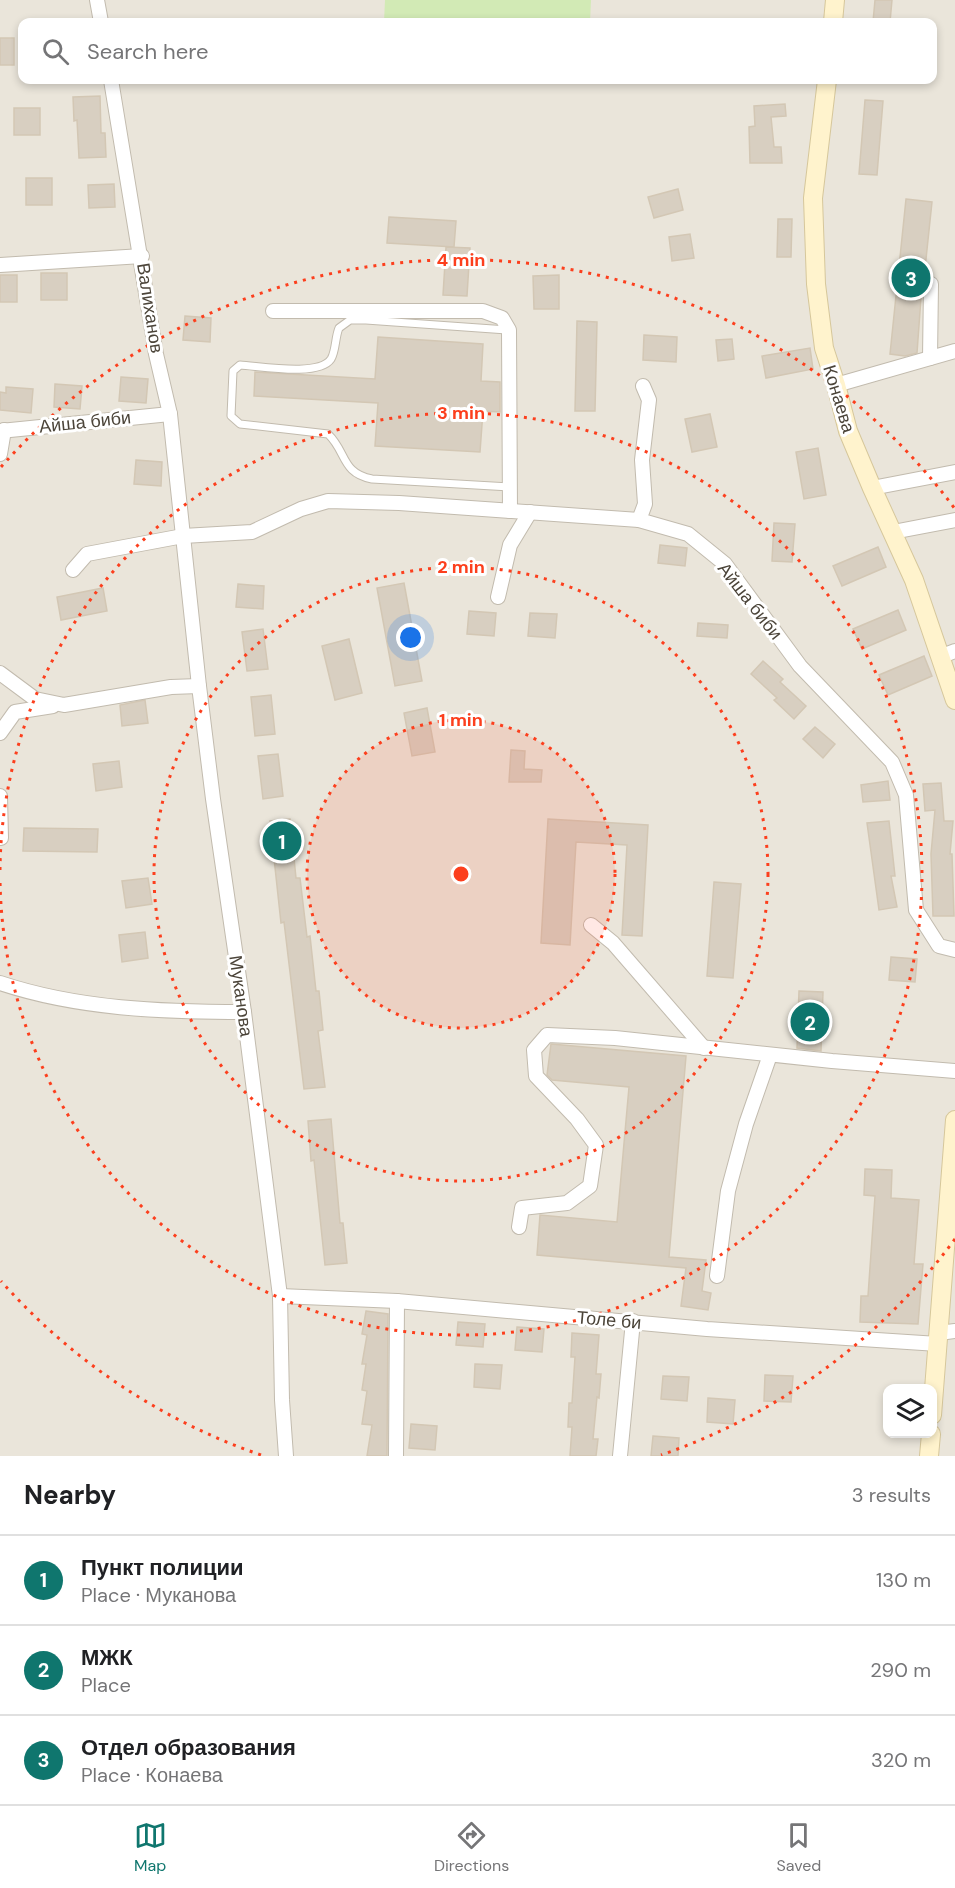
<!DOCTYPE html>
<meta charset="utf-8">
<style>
body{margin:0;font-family:"DM Sans",sans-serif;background:#f6f6f6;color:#202124}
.controls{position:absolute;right:18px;bottom:18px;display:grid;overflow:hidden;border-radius:12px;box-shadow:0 3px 9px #0003}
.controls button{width:54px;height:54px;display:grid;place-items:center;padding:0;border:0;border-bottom:2px solid #e0e0e0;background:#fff;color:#202124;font:30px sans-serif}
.you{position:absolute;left:411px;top:638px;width:21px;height:21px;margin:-15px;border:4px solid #fff;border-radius:50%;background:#1a73e8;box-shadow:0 0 0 9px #1a73e833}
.badge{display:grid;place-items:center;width:39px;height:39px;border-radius:50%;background:#0f766e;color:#fff;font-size:20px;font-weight:700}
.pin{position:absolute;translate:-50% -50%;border:3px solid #fff;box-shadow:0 2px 6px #0006}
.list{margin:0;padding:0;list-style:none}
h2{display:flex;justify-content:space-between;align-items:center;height:78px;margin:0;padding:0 24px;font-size:26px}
h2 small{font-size:20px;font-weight:400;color:#757577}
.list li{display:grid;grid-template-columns:39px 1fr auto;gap:18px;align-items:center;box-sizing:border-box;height:90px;padding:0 24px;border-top:2px solid #e0e0e0}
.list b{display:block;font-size:22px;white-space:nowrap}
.list p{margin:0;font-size:20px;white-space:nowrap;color:#757577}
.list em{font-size:20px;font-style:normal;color:#757577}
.icon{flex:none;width:33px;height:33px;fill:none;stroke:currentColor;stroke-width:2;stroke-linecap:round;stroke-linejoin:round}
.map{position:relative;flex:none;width:955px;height:1456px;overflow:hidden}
.search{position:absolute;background:#fff;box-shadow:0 3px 9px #0003;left:18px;right:18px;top:18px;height:66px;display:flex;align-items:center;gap:15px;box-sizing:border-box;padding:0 21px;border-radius:12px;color:#757577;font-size:22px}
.sheet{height:348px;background:#fff}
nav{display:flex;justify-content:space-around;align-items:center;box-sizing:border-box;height:84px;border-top:2px solid #e0e0e0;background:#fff;font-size:16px;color:#757577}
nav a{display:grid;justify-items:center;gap:3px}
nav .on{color:#0f766e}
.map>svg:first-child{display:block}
.residential{fill:#eae5da;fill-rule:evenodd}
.green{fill:#d2eab5}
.building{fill:#d8cfc1;stroke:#d3c7b4;stroke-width:1.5}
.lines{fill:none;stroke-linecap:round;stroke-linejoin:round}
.lane-casing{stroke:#c2bbae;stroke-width:9}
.street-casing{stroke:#c2bbae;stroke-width:16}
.secondary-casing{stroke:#d6c79b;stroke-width:20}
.lane{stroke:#fff;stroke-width:7}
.street{stroke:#fff;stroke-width:14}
.secondary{stroke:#fff3cd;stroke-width:18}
.ring{fill:none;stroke:#fc3f1d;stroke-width:3;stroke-dasharray:3 6}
.labels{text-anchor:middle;stroke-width:6;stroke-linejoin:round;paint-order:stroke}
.street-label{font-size:18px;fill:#4b4439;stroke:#fff}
.centre{fill:#fc3f1d;stroke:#fff;stroke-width:3}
.ring-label{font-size:18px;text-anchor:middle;font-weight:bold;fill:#fc3f1d;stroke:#fff;stroke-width:6;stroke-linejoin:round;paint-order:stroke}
</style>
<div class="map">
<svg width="955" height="1456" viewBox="0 0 955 1456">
<rect width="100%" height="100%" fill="#f6f3ec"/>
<path class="residential" d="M0,0H955V1456H0ZM22,22H932V80H22ZM888,1388H932V1434H888Z"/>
<path class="green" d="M385,0H591L590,22H384Z"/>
<g class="building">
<path d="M875,0H892L890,22H873Z"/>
<rect x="0" y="38" width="14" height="27"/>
<path d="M100,96L101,133H105L106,157L79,158L77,120L74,121L73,97Z"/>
<path d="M865,100L883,101L877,175L859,174Z"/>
<path d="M785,104L786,116L771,117L774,147H781L782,163H750L749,127L755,126L754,106Z"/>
<rect x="14" y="108" width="26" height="27"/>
<rect x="26" y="178" width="26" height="27"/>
<path d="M114,184L115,207L89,208L88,185Z"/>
<path d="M678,189L683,210L654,218L648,197Z"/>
<path d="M906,199L932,202L924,278L922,284L917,353L905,356L890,354Z"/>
<path d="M389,217L456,221L454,247L387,243Z"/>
<path d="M778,219H792L791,257H777Z"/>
<path d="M690,234L694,258L672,261L669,237Z"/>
<path d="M446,247L470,248L467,296L443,295Z"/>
<rect x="41" y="273" width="26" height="27"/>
<rect x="0" y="275" width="17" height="27"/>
<path d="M559,275V309H534L533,276Z"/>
<path d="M185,316L211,318L210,342L183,340Z"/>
<path d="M577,321L597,322L595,411H575Z"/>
<path d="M644,335L677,337L676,362L643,360Z"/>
<path d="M378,337L483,344L481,381L500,382V412L483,411L480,452L375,446L378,403L254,396L255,372L375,379Z"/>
<path d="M732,339L734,359L718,361L716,340Z"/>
<path d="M810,348L813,369L766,378L762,356Z"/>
<path d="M121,377L148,379L146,403L119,401Z"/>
<path d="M55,384L82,386L80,409L54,407Z"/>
<path d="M6,387L33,389L31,413L0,410V392L6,393Z"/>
<path d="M710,414L717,447L692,452L685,419Z"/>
<path d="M818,448L826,495L804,499L796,452Z"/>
<path d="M136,460L162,462L161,486L134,484Z"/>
<path d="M774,523L795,524L792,562L772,561Z"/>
<path d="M660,545L687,548L685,566L658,563Z"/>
<path d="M878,547L886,567L842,586L833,566Z"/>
<path d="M404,583L422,681L395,686L377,588Z"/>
<path d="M238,584L264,586L263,609L236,607Z"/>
<path d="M103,588L107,611L61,620L57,597Z"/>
<path d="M898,610L906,630L862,649L853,629Z"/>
<path d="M469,611L496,613L494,636L467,634Z"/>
<path d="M530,613L557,614L555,638L528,636Z"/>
<path d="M698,623L728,625L727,638L697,636Z"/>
<path d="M263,629L268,669L247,671L242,632Z"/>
<path d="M349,639L362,693L335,700L322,646Z"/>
<path d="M924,656L932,676L888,695L879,675Z"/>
<path d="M763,661L783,679L780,682L806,706L794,719L774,700L777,698L751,674Z"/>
<path d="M271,695L275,734L255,736L251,697Z"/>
<path d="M145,700L148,723L122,726L120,705Z"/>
<path d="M427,708L435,752L412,756L404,713Z"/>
<path d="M815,727L835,744L823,758L803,739Z"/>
<path d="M511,750L525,751L524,769L542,770L541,782H509Z"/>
<path d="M278,754L283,796L263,799L258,756Z"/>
<path d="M119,761L122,787L96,791L93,764Z"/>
<path d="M888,781L890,800L863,802L861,785Z"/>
<path d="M941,783L944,821H953L950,854H952L954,916H933L931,854L935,810L925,811L923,784Z"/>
<path d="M290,819L296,878H300L307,937L310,936L316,991H319L323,1030L318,1031L325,1087L304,1089L284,922L281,923L270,821Z"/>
<path d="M548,819L648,825L642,936L622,935L627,845L576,842L570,945L541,943Z"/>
<path d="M889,821L895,876H891L897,907L879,910L867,823Z"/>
<path d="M24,828L98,829L97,852L23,851Z"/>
<path d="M148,878L152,904L126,908L122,881Z"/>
<path d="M714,882L741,884L733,978L707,976Z"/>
<path d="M145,932L148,958L122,962L119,935Z"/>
<path d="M891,957L917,959L915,982L889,980Z"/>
<path d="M799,991L823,992L821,1051L797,1048Z"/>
<path d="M551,1044L686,1056L669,1257L706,1260L702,1291L711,1293L708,1310L681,1306L686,1268L537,1255L540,1215L617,1222L629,1087L552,1080L547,1075Z"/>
<path d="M331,1119L340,1223H343L347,1263L325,1265L314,1160L311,1161L308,1121Z"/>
<path d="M865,1169L892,1170L891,1198L919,1200L914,1264H923L918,1324L860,1322L861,1296H868L875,1196L864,1195Z"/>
<path d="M366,1311L388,1314L387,1456H367L372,1425L362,1424L367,1391L362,1390L366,1364H362L367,1335L362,1334Z"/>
<path d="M458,1322L485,1324L483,1347L456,1345Z"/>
<path d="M517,1327L544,1329L542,1352L515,1350Z"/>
<path d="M572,1333L599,1335L596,1374H601L599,1398L597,1397L593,1439H598L596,1456H570L572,1427H568L569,1403H572L575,1357H571Z"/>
<path d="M475,1364L502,1365L500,1389L474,1387Z"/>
<path d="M765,1375L793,1376L791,1402L764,1401Z"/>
<path d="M663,1376L689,1377L687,1401L661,1399Z"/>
<path d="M708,1398L735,1400L733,1424L707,1422Z"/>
<path d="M411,1424L437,1426L435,1450L409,1448Z"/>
<path d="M653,1436L679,1438L678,1456H651Z"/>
</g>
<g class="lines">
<g class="lane-casing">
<path id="lane" d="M507,330L366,320H350L339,328C335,337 336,351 331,359C319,377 260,366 240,365L233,371L231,416L240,424L328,434C347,452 341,473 372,479L510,487"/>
</g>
<g class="street-casing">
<g id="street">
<path d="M97,0L101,22"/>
<path d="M111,80L156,354L170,414L199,686L213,799L244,1012L280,1296L282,1400L286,1456"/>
<path d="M0,265L142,256"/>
<path d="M273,311H483L502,318L509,330L510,511"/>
<path d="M930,358L931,284"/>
<path d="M836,385L955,351"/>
<path d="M0,431L170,414"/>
<path d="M0,454L4,430"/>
<path d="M872,488L955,472"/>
<path d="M639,520L645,504L642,460L649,400L643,386"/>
<path d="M893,532L955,520"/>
<path d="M73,570L87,554L183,536L252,532L301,509L328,501L399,503L639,520L688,534L725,564L800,666L892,762L906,795L916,910L939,946L955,950"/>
<path d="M498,597L510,545L530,512"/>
<path d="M942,656L955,651"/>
<path d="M0,673L35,699L64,705L171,687L199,686"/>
<path d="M0,733L15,712L53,706"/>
<path d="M0,796L1,838"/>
<path d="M591,925L613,943L704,1048"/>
<path d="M0,983C78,1009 162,1012 244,1012"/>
<path d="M519,1227L522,1208L567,1203L590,1186L596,1145L577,1119L536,1076L534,1050L547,1035L615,1038L832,1061L955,1071"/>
<path d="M717,1276L728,1191L746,1124L770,1055"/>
<path d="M280,1296L397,1301L707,1329L938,1344"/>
<path d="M939,1333L955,1331"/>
<path d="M396,1456L397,1301"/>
<path d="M620,1456L633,1321"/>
</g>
</g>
<g class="secondary-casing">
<g id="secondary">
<path d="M833,22L835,0"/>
<path d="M827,80L813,198L816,284L824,348L836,385L848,431L872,488L914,580L955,700"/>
<path d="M932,1415L955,1120"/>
<path d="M929,1456L931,1434"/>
</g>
</g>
<use href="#lane" class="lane"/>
<use href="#street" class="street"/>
<use href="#secondary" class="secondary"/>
</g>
<circle cx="461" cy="874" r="154" fill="#fc3f1d" fill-opacity=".12"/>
<g class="ring">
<circle cx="461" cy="874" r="154"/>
<circle cx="461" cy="874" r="307"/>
<path d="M0 870A461 461 0 1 1 0 878"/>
<path d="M955 1239A614 614 0 0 1 661 1455M261 1455A614 614 0 0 1 1 1281M1 467A614 614 0 0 1 955 509"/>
</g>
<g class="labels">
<g class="street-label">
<text transform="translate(150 308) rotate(81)" y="6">Валиханов</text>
<text transform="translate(839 399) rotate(73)" y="6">Конаева</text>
<text transform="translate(85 422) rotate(-6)" y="6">Айша биби</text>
<text transform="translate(750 601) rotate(52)" y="6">Айша биби</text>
<text transform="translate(241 996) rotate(82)" y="6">Муканова</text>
<text transform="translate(609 1320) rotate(5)" y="6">Толе би</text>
</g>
</g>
<circle cx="461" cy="874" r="9" class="centre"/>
<g class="ring-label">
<text x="461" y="266">4 min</text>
<text x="461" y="419">3 min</text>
<text x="461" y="573">2 min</text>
<text x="461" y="726">1 min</text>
</g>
</svg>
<div class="controls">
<button><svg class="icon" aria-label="layers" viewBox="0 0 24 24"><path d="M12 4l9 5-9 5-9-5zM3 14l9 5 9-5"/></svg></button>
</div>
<div class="you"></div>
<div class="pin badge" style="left:282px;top:841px">1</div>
<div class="pin badge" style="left:810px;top:1022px">2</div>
<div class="pin badge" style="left:911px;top:278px">3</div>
<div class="search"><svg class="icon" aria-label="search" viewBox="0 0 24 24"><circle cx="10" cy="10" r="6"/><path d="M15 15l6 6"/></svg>Search here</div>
</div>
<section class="sheet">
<h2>Nearby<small>3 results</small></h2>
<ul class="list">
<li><span class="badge">1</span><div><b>Пункт полиции</b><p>Place · Муканова</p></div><em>130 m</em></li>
<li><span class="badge">2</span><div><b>МЖК</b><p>Place</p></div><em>290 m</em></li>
<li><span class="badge">3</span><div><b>Отдел образования</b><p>Place · Конаева</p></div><em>320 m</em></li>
</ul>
</section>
<nav>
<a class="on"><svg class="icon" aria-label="map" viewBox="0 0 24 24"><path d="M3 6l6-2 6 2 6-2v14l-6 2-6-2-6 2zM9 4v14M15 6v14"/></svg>Map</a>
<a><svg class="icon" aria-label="directions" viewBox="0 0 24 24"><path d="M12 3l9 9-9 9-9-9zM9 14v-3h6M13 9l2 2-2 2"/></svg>Directions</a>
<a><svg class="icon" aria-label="saved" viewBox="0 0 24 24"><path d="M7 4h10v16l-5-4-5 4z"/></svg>Saved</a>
</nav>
